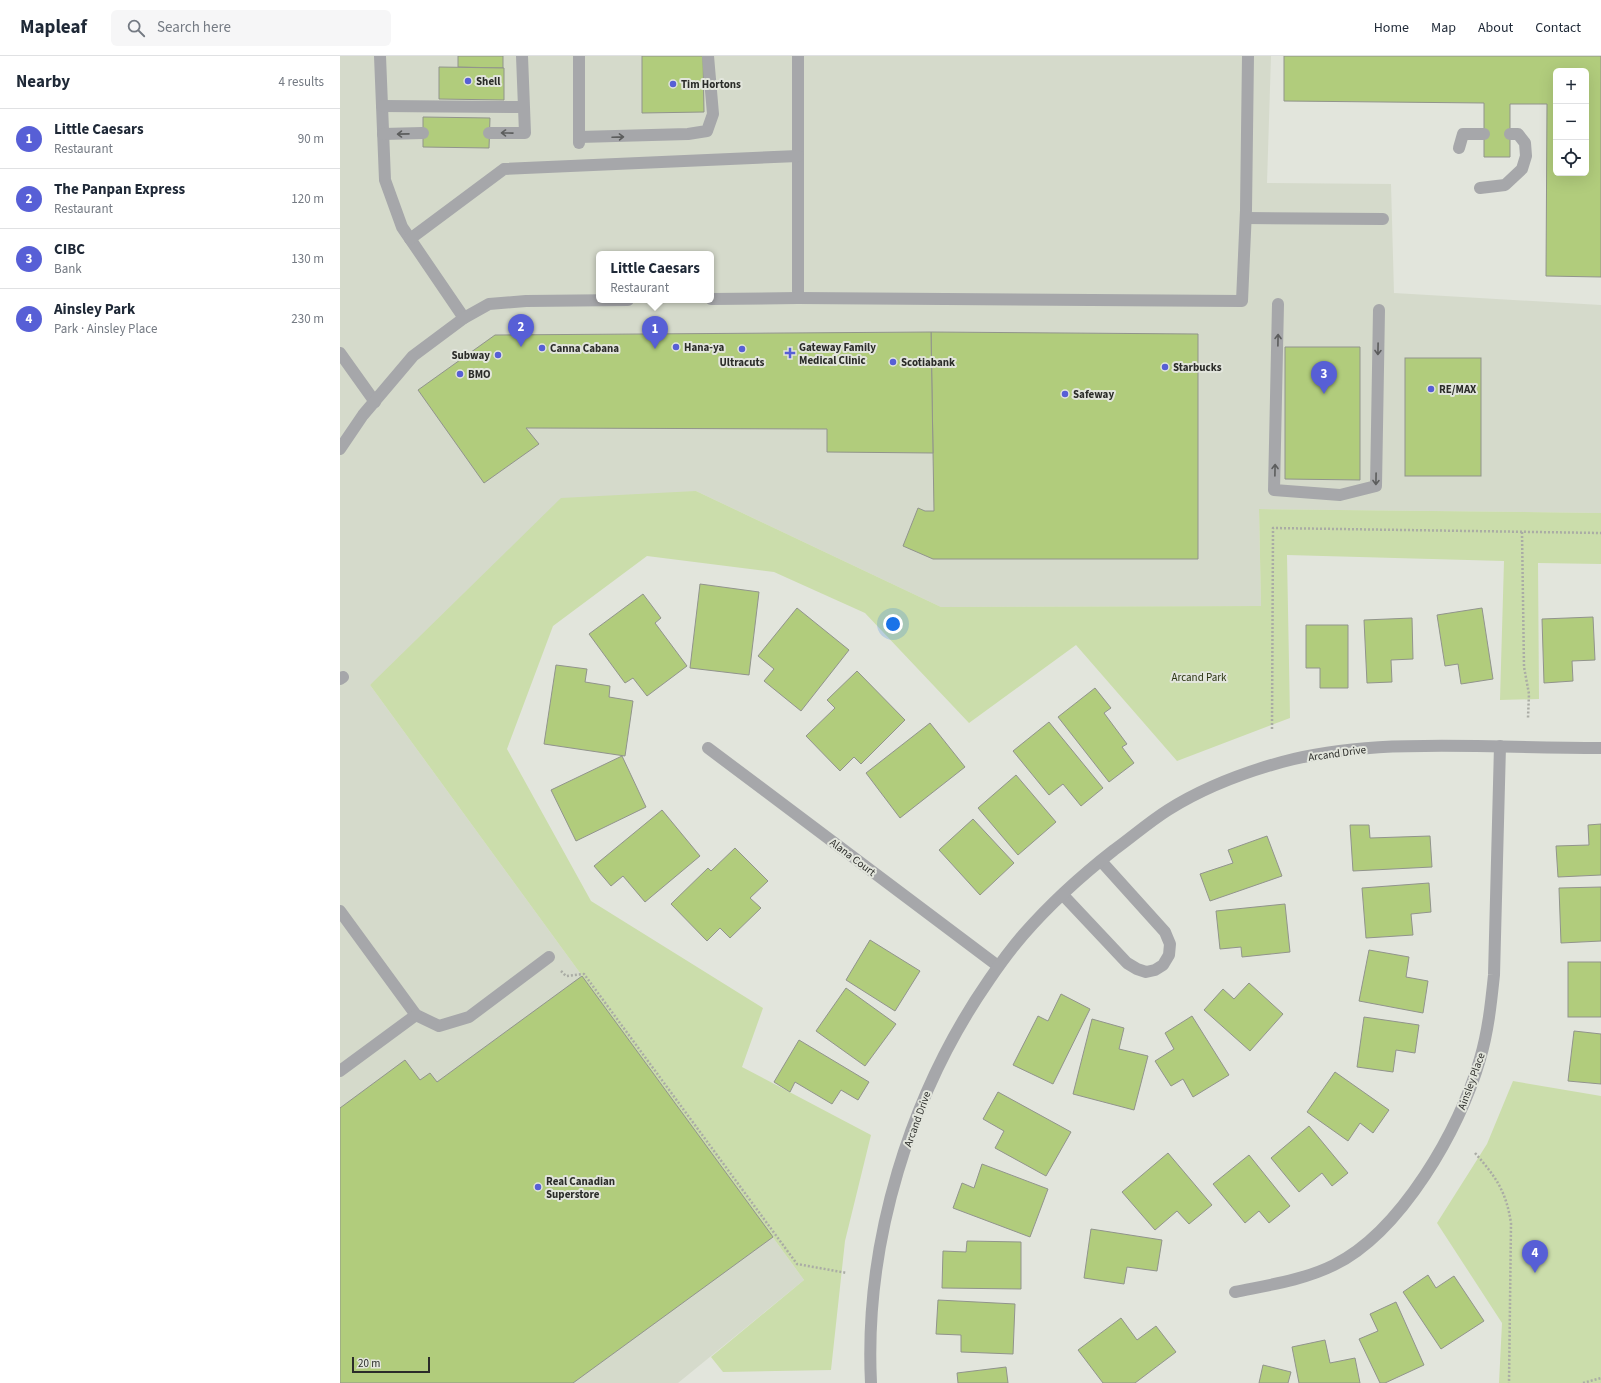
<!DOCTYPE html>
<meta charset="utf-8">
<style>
body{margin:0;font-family:"Source Sans 3",sans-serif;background:#f6f6f7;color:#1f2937}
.controls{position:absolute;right:12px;top:12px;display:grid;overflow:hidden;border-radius:6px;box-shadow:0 4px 16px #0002}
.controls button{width:36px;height:36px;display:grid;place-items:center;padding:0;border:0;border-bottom:1px solid #e0e1e3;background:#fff;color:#1f2937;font:20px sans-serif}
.scale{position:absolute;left:12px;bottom:10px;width:78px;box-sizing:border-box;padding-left:4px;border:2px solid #2b2c29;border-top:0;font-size:11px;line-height:14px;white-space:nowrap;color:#2b2c29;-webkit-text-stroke:3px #e2e5dc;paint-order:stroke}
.you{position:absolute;left:553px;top:568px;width:14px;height:14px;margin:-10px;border:3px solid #fff;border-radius:50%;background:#1a73e8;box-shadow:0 0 0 6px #1a73e833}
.badge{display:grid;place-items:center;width:26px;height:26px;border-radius:50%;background:#575fd6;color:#fff;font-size:13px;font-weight:700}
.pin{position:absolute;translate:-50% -33px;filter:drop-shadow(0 1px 2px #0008)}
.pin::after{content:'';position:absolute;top:21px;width:14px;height:12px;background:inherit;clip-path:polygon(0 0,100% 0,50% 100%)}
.popup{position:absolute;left:256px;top:195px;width:118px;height:52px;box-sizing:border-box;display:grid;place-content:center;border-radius:6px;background:#fff;filter:drop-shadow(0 1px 3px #0005);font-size:13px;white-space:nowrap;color:#747a83}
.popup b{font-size:15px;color:#1f2937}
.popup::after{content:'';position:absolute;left:50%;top:100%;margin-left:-8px;border:8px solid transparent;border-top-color:#fff}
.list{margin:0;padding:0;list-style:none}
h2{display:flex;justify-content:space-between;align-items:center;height:52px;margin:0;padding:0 16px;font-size:17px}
h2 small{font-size:13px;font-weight:400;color:#747a83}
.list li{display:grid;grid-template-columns:26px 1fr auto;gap:12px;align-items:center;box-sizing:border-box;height:60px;padding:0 16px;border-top:1px solid #e0e1e3}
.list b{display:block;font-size:15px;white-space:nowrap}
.list p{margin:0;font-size:13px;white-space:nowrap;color:#747a83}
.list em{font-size:13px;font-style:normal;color:#747a83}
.icon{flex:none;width:22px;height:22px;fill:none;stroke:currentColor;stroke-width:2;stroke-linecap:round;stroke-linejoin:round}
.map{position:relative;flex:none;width:1261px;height:1327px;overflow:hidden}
header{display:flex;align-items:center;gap:24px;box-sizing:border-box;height:56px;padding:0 20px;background:#fff;border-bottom:1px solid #e0e1e3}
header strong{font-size:19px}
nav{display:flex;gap:22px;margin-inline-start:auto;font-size:14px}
.search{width:280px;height:36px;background:#f6f6f7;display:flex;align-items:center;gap:10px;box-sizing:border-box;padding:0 14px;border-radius:6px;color:#747a83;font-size:15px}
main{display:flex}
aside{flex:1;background:#fff}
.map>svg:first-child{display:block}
.built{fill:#d5dacb;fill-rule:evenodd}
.green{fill:#cbddab}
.building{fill:#b1cc7c;stroke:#91948c;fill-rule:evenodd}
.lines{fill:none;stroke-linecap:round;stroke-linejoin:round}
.path{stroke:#aaaca5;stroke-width:2.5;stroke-dasharray:2 2;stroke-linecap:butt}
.lane{stroke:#a6a7aa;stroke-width:12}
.street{stroke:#a6a7aa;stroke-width:12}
.oneway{stroke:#5c5d5d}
.poi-dot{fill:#575fd6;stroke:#e2e5dc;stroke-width:1.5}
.labels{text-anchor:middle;stroke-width:4;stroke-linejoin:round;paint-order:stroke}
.poi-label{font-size:11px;font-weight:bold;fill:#2b2c29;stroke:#e2e5dc;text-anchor:start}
.park-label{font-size:11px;fill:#293311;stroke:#e2e5dc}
.street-label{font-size:11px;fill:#2b2c29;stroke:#e2e5dc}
</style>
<header>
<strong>Mapleaf</strong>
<div class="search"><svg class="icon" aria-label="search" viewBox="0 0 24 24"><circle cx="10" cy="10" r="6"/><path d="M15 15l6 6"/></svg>Search here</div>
<nav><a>Home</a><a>Map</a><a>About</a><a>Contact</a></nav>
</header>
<main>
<aside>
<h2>Nearby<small>4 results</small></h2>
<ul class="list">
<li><span class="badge">1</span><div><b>Little Caesars</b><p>Restaurant</p></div><em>90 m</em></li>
<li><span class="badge">2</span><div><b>The Panpan Express</b><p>Restaurant</p></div><em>120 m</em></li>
<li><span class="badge">3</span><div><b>CIBC</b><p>Bank</p></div><em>130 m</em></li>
<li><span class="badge">4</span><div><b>Ainsley Park</b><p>Park · Ainsley Place</p></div><em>230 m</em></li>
</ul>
</aside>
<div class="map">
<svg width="1261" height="1327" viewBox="0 0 1261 1327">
<rect width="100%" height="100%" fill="#e2e5dc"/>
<path class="built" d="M0,0H931L927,127L1051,128L1054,237L1261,249V457L919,453L921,550L601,551L356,435L30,629L464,1224L338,1327H0ZM259,198H371V244H259Z"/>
<g class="green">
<path d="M356,435L601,551L921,550L919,453L1261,457V508L1198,507L1199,643L1160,644L1164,505L947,499L950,662L837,705L736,589L629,667L525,557L434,516L307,500L213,570L167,693L251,845L423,952L402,1011L531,1079L505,1185L491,1314L383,1316L371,1301L464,1224L30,629L221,442Z"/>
<path d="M1173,1025L1261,1040V1327H1159L1162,1267L1097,1167L1147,1088Z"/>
</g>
<g class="building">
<path d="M118,0H163V12L118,11Z"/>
<path d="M302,0H363L364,56L302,57Z"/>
<path d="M944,0H1261V221L1206,220L1207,48H1170V101H1144V47L944,45ZM1216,15H1246V117H1216Z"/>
<path d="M99,11L164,12V44L99,43Z"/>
<path d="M83,61L150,62L149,92L83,91Z"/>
<path d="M591,276L858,278V503H593L563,490L578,452L585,455H594Z"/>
<path d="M591,276L593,397L487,396V373L186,372L199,388L144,427L78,334L155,279Z"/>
<path d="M945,291H1020V424L945,423Z"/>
<rect x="1065" y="302" width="76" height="118"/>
<path d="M360,528L419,536L409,619L350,612Z"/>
<path d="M303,538L321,562L315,567L347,610L307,640L293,622L285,627L249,578Z"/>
<path d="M457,552L509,594L461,655L424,625L434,613L418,600Z"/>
<path d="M1142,552L1153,623L1121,628L1118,608L1105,610L1097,559Z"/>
<path d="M1253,561L1255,604L1232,605L1233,625L1204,627L1202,563Z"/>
<path d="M1072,562L1073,603L1051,604L1052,626L1027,627L1024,564Z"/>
<path d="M966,569H1008V632H980V612H966Z"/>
<path d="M216,609L247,613L245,626L270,630L269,641L293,645L285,700L204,688Z"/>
<path d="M517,615L565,664L521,708L514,701L500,715L466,680L495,652L487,644Z"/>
<path d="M755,632L771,652L764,657L787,688L782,691L794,707L769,726L718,661Z"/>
<path d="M709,666L763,732L741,750L723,728L709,739L673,695Z"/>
<path d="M590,667L625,711L560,762L526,717Z"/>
<path d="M282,700L306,751L236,785L211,734Z"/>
<path d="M676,719L716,766L678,799L638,752Z"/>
<path d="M322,754L360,800L305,846L283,820L271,830L254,810Z"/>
<path d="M633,763L674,807L640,839L599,794Z"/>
<path d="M1261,768V819L1218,821L1216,790L1249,789L1248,769Z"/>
<path d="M1010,769H1029L1030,782L1090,780L1092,811L1013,815Z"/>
<path d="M927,780L942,820L870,845L860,818L893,807L888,794Z"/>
<path d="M395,792L428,825L410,842L421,852L390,882L380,872L367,885L331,848L368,812L371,815Z"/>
<path d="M1089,827L1091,856L1071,858L1073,879L1026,882L1022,832Z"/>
<path d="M1261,831V885L1221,887L1219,832Z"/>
<path d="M945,848L950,896L902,901L901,891L880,893L876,855Z"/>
<path d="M530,884L580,915L555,955L506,924Z"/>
<path d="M1029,894L1069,901L1066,921L1088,925L1083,957L1019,945Z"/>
<rect x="1228" y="906" width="33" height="55"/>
<path d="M242,920L433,1181L233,1327H0V1052L65,1004L80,1024L90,1017L97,1026Z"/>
<path d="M909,927L943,958L910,995L864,954L883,933L894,943Z"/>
<path d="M506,932L556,968L525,1010L476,975Z"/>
<path d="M721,938L750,953L713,1028L673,1009L698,960L708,965Z"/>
<path d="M852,960L889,1019L853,1041L843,1023L831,1030L815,1005L834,993L825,977Z"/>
<path d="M1024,961L1079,969L1075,997L1056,994L1053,1016L1017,1011Z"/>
<path d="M752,963L784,972L779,993L808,1000L794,1054L733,1038Z"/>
<path d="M1234,975L1261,978V1028L1228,1025Z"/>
<path d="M459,984L529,1026L518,1044L501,1034L492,1048L455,1026L450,1036L434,1026Z"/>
<path d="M995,1016L1049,1054L1033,1077L1020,1067L1008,1085L967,1056Z"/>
<path d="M658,1036L731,1076L706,1120L655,1092L664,1075L643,1063Z"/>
<path d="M969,1070L1008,1117L992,1130L982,1117L959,1136L931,1102Z"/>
<path d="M828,1097L872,1149L849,1168L837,1155L815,1174L782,1136Z"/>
<path d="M909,1099L950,1150L929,1167L919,1155L905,1167L873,1128Z"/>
<path d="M642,1108L708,1133L690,1181L613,1152L622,1127L634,1132Z"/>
<path d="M751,1173L822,1184L817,1215L787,1211L784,1228L744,1222Z"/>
<path d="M627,1185L681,1186V1233L602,1232L603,1195L626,1196Z"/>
<path d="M1088,1219L1096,1232L1114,1220L1144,1265L1101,1293L1063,1236Z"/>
<path d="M598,1244L675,1248L673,1298L621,1296V1279L596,1278Z"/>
<path d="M1056,1246L1084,1309L1045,1327H1040L1019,1283L1038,1275L1030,1258Z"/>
<path d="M781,1262L797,1284L816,1270L836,1296L795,1327H763L738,1294Z"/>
<path d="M985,1284L990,1307L1015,1302L1020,1327H959L952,1291Z"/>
<path d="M923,1309L951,1316L948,1327H919Z"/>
<path d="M666,1311L668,1327H618L617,1317Z"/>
</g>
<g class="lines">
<g class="path">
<path d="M1182,476L1184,611L1189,638L1188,662"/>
<path d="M932,673L933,472L1261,477"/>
<path d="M221,915L226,920L244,918L457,1208L507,1217"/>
<path d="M1135,1097C1156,1121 1166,1135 1171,1167L1169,1327"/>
<path d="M1243,1327L1261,1322"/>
</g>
<g class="lane">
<path d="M40,0L45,124L62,171L124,262"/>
<path d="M458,0V242"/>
<path d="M42,50L183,51"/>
<path d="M149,77H185L182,0"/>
<path d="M43,78L83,77"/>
<path d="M239,81L348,78L367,75L373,58L368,0"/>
<path d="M239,87V0"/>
<path d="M1119,92L1123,78H1144"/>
<path d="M1140,132L1165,129L1182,113L1186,100L1185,87L1178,78H1170"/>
<path d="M906,162L1043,163"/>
<path d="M70,183L164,113L458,100"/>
<path d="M371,243L458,242L902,245L906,154L908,0"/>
<path d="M938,248L934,434L1000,439L1036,430L1039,254"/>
<path d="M0,297L35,346"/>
<path d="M0,393L23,359L73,300L124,262L149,248L186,245L288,244"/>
<path d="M0,623L3,621"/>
<path d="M0,855L76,959L99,970L129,961L209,901"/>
<path d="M0,1015L76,959"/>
</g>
<g class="street">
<path d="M368,692L658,910"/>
<path d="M723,839L787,907L797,913L806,916L815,914L823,909L829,899L830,888L825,876L761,805"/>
<path d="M895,1236C929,1229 964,1224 994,1209C1061,1176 1120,1073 1140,1003C1148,976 1151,948 1154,919L1160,690"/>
<path d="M531,1327C524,1187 570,1038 649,924C660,908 671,893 683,879C710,848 742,819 774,794C792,781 809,766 828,754C863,732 902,717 942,706C1005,689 1072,689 1137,690C1178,691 1220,692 1261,692"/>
</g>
</g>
<defs><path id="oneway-shaft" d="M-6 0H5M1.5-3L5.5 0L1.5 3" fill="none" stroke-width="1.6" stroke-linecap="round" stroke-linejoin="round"/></defs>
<g class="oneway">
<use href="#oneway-shaft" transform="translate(167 77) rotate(-179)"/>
<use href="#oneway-shaft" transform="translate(63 78) rotate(179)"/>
<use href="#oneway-shaft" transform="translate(278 81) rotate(-2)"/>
<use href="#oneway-shaft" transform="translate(938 284) rotate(-89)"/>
<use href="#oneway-shaft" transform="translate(1038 293) rotate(91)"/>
<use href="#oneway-shaft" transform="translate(935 414) rotate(-89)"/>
<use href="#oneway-shaft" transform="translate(1036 423) rotate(91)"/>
</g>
<g class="poi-dot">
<circle cx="128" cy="25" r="4"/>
<circle cx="333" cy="28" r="4"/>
<circle cx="336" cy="291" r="4"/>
<circle cx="202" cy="292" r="4"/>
<circle cx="402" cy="293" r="4"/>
<path d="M448 291h4v4h4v4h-4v4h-4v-4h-4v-4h4z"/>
<circle cx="158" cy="299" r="4"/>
<circle cx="553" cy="306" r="4"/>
<circle cx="825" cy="311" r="4"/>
<circle cx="120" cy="318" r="4"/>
<circle cx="1091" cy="333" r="4"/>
<circle cx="725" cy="338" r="4"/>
<circle cx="198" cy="1131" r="4"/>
</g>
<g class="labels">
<g class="poi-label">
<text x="136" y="29">Shell</text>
<text x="341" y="32">Tim Hortons</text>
<text x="344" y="295">Hana-ya</text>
<text x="459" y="295">Gateway Family<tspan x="459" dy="13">Medical Clinic</tspan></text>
<text x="210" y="296">Canna Cabana</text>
<text x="150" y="303" text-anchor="end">Subway</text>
<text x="402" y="310" text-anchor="middle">Ultracuts</text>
<text x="561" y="310">Scotiabank</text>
<text x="833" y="315">Starbucks</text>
<text x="128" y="322">BMO</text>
<text x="1099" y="337">RE/MAX</text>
<text x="733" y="342">Safeway</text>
<text x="206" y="1129">Real Canadian<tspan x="206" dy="13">Superstore</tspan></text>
</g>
<g class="park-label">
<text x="859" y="625">Arcand Park</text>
</g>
<g class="street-label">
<text transform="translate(997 697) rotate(-8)" y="4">Arcand Drive</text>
<text transform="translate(513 801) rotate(37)" y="4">Alana Court</text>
<text transform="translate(1131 1025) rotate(-70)" y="4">Ainsley Place</text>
<text transform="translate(577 1063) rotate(-70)" y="4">Arcand Drive</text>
</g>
</g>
</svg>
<div class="controls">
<button>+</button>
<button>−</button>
<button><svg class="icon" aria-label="locate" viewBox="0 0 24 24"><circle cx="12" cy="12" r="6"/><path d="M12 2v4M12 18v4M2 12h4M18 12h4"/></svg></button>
</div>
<div class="scale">20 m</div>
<div class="you"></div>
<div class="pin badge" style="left:315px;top:293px">1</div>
<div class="popup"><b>Little Caesars</b>Restaurant</div>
<div class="pin badge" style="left:181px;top:291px">2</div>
<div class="pin badge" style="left:984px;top:338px">3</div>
<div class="pin badge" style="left:1195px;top:1217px">4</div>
</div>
</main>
